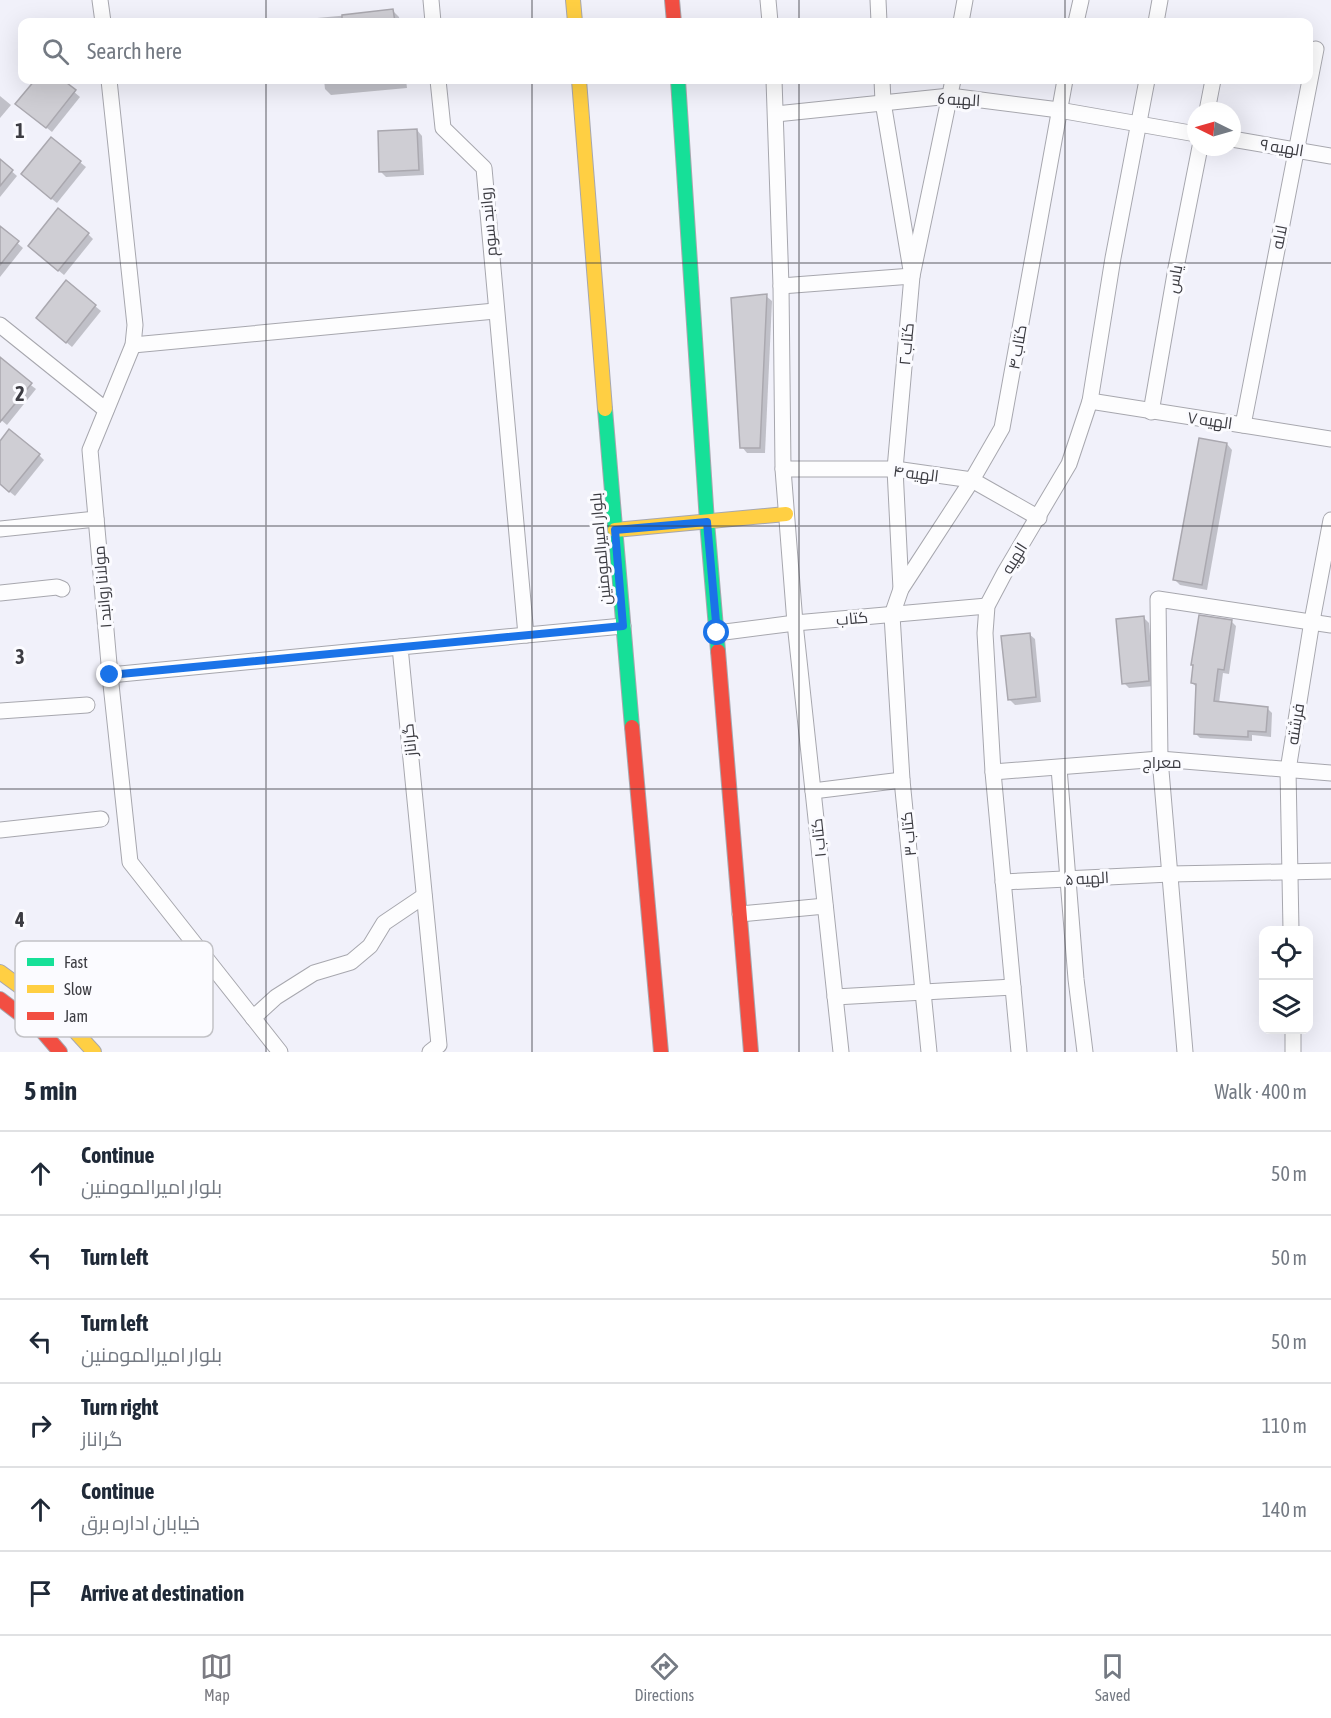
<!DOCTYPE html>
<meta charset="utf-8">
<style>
body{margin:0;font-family:"Asap Condensed",Cairo,sans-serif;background:#f6f6f7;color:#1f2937}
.controls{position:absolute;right:18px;bottom:18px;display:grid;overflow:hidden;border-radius:12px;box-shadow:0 6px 24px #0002}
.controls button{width:54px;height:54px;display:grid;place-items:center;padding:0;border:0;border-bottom:2px solid #e0e1e3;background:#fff;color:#1f2937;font:30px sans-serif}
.compass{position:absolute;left:1187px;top:102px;width:54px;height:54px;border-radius:50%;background:#fff;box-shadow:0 6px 24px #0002;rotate:275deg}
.stop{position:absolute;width:18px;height:18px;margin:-14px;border:4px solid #1a73e8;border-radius:50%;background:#fff}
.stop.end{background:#1a73e8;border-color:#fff;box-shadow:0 2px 6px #0008}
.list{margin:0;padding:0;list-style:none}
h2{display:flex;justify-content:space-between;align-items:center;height:78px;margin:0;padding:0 24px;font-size:26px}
h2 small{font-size:20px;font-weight:400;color:#747a83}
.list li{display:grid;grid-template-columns:39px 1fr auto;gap:18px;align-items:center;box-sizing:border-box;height:84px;padding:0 24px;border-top:2px solid #e0e1e3}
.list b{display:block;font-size:22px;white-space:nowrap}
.list p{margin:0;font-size:20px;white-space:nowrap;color:#747a83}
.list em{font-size:20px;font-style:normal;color:#747a83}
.icon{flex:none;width:33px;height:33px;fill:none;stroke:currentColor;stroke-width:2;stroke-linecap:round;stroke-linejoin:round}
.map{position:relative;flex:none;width:1331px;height:1052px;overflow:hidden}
.search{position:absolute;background:#fff;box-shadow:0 6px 24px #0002;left:18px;right:18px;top:18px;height:66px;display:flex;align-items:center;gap:15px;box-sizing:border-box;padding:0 21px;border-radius:12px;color:#747a83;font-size:22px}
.sheet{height:582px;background:#fff}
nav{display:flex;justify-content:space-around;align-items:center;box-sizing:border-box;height:84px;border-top:2px solid #e0e1e3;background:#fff;font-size:16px;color:#747a83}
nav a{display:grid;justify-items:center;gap:3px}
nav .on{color:#7b7b82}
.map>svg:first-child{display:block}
.shadow{fill:#0003}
.building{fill:#cfced4;stroke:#aaa8af;stroke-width:1.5}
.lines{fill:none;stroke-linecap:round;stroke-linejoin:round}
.street-casing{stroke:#a7a7ae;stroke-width:17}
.fast-casing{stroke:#a7a7ae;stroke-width:16}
.slow-casing{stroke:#a7a7ae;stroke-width:16}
.jam-casing{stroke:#a7a7ae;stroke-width:16}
.street{stroke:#fdfdfe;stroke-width:15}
.fast{stroke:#16e098;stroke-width:14}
.slow{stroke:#ffcf43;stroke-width:14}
.jam{stroke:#f24e42;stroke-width:14}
.route{stroke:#1a73e8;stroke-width:8}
.grid{fill:none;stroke:#3c3c42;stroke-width:1.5;stroke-opacity:0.55}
.labels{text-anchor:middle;stroke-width:6;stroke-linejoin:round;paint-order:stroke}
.street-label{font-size:16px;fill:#3c3c42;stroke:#fbfbff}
.key{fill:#fbfbff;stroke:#c2c2c6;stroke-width:1.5}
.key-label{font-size:16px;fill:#3c3c42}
.grid-label{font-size:20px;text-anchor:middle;font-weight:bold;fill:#3c3c42;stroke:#fbfbff;stroke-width:6;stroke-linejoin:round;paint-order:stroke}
</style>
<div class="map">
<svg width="1331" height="1052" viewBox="0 0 1331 1052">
<rect width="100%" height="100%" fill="#f1f1fa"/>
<g class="shadow">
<path d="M393,11L399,17L400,22H318L317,18Z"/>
<path d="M37,80H60L80,97L52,132L17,104Z"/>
<path d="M324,80H406L407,88L331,95L325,89Z"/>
<path d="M0,96L11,105L0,118Z"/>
<path d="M417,130L422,136L424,175L386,177L381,172Z"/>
<path d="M51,139L86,167L57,203L28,180Z"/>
<path d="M0,161L17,176L0,197Z"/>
<path d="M0,228L23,248L0,277Z"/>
<path d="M88,234L93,239L64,275L35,251Z"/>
<path d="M766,296L772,301L765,453H747L742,447Z"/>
<path d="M95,306L101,311L72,347L43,323Z"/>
<path d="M0,362L36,389L7,425L0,419Z"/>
<path d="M0,444L39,455L44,460L15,496L0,484Z"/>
<path d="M1227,444L1232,450L1207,590L1180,585L1175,580Z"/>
<path d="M1144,618L1149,623L1154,686L1129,688L1124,683Z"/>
<path d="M1231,621L1236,626L1229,674L1223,673L1219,703L1267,708L1272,713L1271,737L1252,735V741L1200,738L1195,733L1198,688L1192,683L1194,666L1192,664Z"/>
<path d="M1029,634L1035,639L1041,702L1015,705L1009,699Z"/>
</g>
<g class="building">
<path d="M393,9L395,22H342V15Z"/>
<path d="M35,80H63L76,90L46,128L15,104Z"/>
<path d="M417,129L419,170L379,172L378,131Z"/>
<path d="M51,137L81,161L51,199L21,174Z"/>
<path d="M0,159L13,170L0,186Z"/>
<path d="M58,208L89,233L58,271L28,246Z"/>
<path d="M0,226L19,241L0,265Z"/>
<path d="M66,280L96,305L66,343L36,318Z"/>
<path d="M767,294L760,448H740L731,298Z"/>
<path d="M0,357L32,383L0,422Z"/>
<path d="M9,429L40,454L9,492L0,484V441Z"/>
<path d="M1199,438L1227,443L1202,585L1173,580Z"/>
<path d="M1199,615L1232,620L1224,670L1218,669L1214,701L1268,707L1266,732L1248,731V737L1194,734L1196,684L1191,683L1193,665H1191Z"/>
<path d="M1144,616L1149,681L1122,684L1116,619Z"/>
<path d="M1030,633L1036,697L1008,700L1001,636Z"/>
</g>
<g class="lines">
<g class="street-casing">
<g id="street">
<path d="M100,0L103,22"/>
<path d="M431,0L433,22"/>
<path d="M768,0L770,22"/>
<path d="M878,0L879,22"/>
<path d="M961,22L965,0"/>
<path d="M1076,22L1081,0"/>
<path d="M1156,22L1160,0"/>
<path d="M109,80L135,325L133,345L90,450L110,675L130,862L280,1052"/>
<path d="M438,80L443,128L484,168L526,635"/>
<path d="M774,80L781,286L783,469L795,623L841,1052"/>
<path d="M882,80L883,102L912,276L895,469L901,589"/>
<path d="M1207,111L1213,80"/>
<path d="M776,114L950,96L1059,110L1196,134"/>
<path d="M1232,139L1331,156"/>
<path d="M781,286L912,276L953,80"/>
<path d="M0,325L106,410"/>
<path d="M133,345L495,311"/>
<path d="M1090,401L1331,439"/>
<path d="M1151,412L1176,268L1200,147"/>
<path d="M1243,425L1316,49"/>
<path d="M783,469H895L972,480L1039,518"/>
<path d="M0,529L96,519"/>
<path d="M0,593L57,587L62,589"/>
<path d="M717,633L795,623L987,606"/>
<path d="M110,675L400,647"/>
<path d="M0,711L87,705"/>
<path d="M1059,768L1076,979L1085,1052"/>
<path d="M993,772L1160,759L1331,773"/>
<path d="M813,791L902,780"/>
<path d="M0,830L101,819"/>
<path d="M1003,882L1170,874L1331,871"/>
<path d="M740,914L825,906"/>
<path d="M1291,930L1288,770L1312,621L1331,520"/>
<path d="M835,997L1013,987"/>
<path d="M253,1018L276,997L314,973L351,962L370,946L384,923L424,896"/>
<path d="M1293,1030V1052"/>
<path d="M430,1052L439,1045L400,647L623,626"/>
<path d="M929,1052L902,780L892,615L901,589L972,480L1002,428L1065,80"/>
<path d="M1019,1052L993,772L985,633L987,606L1005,572L1069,464L1090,401L1113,258L1147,80"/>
<path d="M1185,1052L1160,759L1158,599L1331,625"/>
</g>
</g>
<g class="fast-casing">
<g id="fast">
<path d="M678,80L707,522L718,651"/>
<path d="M605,409L632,727"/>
</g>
</g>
<g class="slow-casing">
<g id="slow">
<path d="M573,0L575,22"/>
<path d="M579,80L605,409"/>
<path d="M615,530L786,514"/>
<path d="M0,972L63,1018L94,1052"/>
</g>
</g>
<g class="jam-casing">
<g id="jam">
<path d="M672,0L674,22"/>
<path d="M718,651L751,1052"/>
<path d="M632,727L661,1052"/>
<path d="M0,999L42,1031L60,1052"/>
</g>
</g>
<use href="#street" class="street"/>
<use href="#fast" class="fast"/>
<use href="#slow" class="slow"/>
<use href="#jam" class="jam"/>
</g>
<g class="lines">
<path class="route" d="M110,675L623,626L615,530L707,522L717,633"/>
</g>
<path class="grid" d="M266,0V22M532,0V22M799,0V22M1065,0V22M266,80V1052M532,80V1052M799,80V1052M1065,80V1052M0,263H1331M0,526H1331M0,789H1331"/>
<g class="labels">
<g class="street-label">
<text transform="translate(959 99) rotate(3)" y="6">الهیه 6</text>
<text transform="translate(1282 147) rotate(9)" y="6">الهیه ۹</text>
<text transform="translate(488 222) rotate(-95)" y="6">روانبد سوم</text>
<text transform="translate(1279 237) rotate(-79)" y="6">لاله</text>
<text transform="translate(1174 279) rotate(-80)" y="6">یاس</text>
<text transform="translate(906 344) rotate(-85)" y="6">کتاب ۲</text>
<text transform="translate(1017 347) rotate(-80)" y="6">کتاب ۴</text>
<text transform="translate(1210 420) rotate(8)" y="6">الهیه ۷</text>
<text transform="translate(916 473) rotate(7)" y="6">الهیه ۴</text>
<text transform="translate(600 549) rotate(-95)" y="6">بلوار امیرالمومنین</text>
<text transform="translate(1014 558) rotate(-58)" y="6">الهیه</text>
<text transform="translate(102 587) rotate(-95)" y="6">مولانا روانبد ۱</text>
<text transform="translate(852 618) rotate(-5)" y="6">کتاب</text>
<text transform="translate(1295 724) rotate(-81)" y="6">فرشته</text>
<text transform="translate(409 740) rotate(-96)" y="6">گراناز</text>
<text x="1162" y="768">معراج</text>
<text transform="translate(908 834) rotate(-96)" y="6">کتاب ۳</text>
<text transform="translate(818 838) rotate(-96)" y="6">کتاب ۱</text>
<text transform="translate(1087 878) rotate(-3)" y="6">الهیه ۵</text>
</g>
</g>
<rect x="15" y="941" width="198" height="96" rx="9" class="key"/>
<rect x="27" y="958" width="27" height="8" fill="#16e098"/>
<rect x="27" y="985" width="27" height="8" fill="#ffcf43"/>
<rect x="27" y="1012" width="27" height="8" fill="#f24e42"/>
<g class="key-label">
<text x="64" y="968">Fast</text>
<text x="64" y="995">Slow</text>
<text x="64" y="1022">Jam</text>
</g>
<g class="grid-label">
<text x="20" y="138">1</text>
<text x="20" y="401">2</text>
<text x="20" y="664">3</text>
<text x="20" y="927">4</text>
</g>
</svg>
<div class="controls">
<button><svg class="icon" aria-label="locate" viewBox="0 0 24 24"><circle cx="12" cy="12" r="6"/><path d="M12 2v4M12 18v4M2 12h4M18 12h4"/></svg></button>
<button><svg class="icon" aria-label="layers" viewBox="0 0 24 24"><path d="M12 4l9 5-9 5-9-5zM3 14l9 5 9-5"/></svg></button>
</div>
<svg class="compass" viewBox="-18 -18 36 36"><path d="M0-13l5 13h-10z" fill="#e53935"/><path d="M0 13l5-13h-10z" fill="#747a83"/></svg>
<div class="stop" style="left:717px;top:633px"></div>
<div class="stop end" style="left:110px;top:675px"></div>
<div class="search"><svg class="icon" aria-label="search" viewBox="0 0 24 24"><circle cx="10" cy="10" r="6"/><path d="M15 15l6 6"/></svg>Search here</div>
</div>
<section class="sheet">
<h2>5 min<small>Walk · 400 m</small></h2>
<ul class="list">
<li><svg class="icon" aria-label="ahead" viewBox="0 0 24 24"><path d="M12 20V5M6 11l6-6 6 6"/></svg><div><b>Continue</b><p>بلوار امیرالمومنین</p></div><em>50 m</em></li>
<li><svg class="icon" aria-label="left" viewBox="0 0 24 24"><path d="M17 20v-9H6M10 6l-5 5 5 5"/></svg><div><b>Turn left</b></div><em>50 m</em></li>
<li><svg class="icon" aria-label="left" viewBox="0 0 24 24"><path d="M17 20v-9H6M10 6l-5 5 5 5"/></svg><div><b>Turn left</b><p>بلوار امیرالمومنین</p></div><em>50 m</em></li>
<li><svg class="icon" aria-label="right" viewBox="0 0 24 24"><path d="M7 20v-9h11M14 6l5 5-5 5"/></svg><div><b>Turn right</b><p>گراناز</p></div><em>110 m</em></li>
<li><svg class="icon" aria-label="ahead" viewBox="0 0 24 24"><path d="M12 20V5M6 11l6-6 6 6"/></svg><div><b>Continue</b><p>خیابان اداره برق</p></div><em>140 m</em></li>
<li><svg class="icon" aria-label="arrive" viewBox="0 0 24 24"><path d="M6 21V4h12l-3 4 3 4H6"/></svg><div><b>Arrive at destination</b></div></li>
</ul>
</section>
<nav>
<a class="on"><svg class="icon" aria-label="map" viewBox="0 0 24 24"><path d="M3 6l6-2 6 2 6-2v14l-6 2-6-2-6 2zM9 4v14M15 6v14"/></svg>Map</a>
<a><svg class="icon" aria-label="directions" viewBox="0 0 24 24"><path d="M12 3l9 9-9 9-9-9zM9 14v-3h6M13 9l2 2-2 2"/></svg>Directions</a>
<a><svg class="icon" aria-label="saved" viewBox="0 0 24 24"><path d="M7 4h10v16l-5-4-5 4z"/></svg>Saved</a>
</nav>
